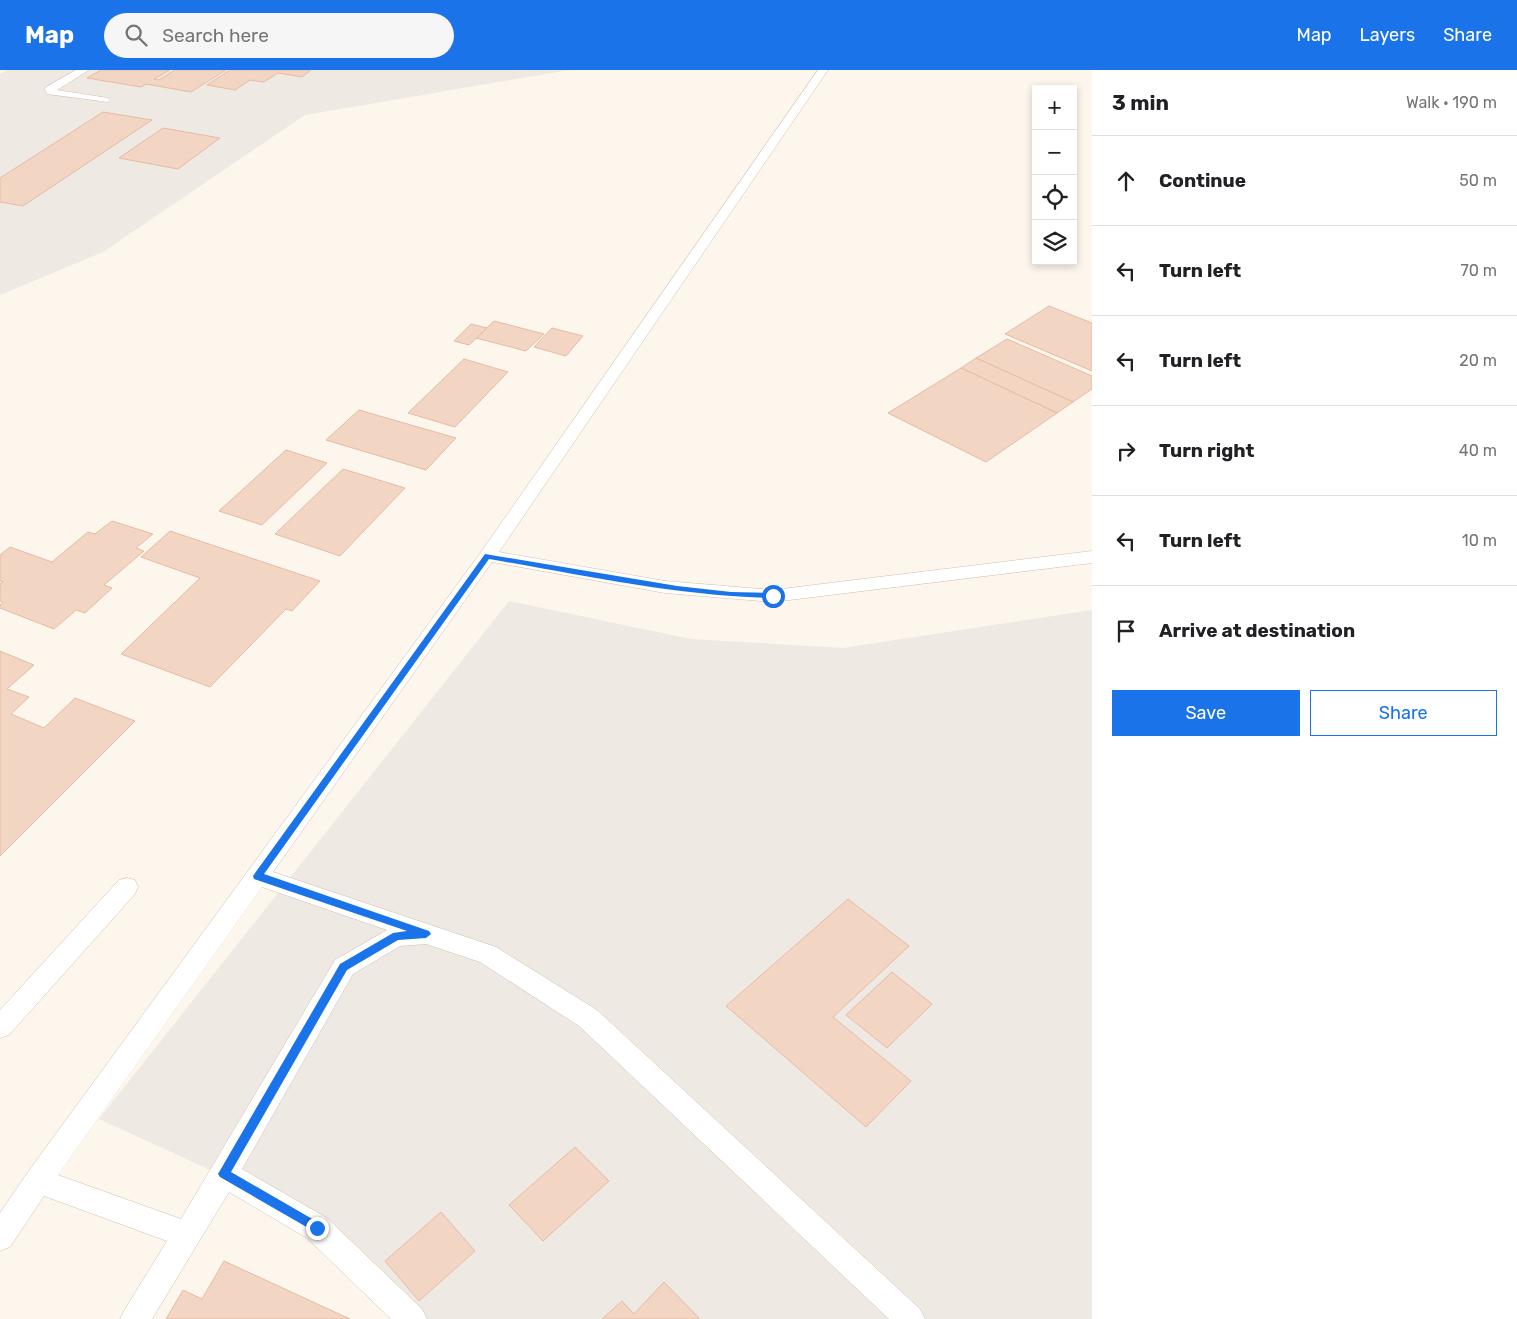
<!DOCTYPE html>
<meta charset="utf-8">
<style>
body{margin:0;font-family:Rubik,sans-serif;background:#f6f6f6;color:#202124}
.controls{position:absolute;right:15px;top:15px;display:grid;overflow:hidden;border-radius:0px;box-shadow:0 2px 8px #0003}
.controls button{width:45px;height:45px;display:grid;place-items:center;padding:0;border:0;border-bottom:1px solid #e0e0e0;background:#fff;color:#202124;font:25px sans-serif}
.stop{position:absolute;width:15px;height:15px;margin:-11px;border:4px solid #1a73e8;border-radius:50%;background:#fff}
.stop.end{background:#1a73e8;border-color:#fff;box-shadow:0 1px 5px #0008}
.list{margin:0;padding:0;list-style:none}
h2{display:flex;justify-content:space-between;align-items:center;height:65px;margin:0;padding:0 20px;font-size:21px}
h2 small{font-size:16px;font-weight:400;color:#757577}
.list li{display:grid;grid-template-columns:32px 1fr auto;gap:15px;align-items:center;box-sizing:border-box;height:90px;padding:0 20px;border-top:1px solid #e0e0e0}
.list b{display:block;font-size:19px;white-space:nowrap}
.list em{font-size:16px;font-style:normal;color:#757577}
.actions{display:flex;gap:10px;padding:15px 20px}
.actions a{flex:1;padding:11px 0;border:1px solid #1a73e8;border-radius:0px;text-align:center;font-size:18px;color:#1a73e8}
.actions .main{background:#1a73e8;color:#fff}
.icon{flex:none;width:28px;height:28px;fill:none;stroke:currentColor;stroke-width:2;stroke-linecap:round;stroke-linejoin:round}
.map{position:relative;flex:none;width:1092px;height:1249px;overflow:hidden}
header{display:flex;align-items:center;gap:30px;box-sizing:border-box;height:70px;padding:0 25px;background:#1a73e8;color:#fff}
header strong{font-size:24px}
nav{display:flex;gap:28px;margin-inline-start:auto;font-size:18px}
.search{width:350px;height:45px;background:#f6f6f6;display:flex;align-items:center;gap:12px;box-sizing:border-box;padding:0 18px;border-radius:28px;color:#757577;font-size:19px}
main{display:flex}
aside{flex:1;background:#fff}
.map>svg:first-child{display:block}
.industrial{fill:#efe9e4}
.building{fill:#f3d5c3;stroke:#e6bba3}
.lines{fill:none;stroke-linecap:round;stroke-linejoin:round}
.lane-casing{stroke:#d1beb0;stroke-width:1}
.lane{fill:#fff;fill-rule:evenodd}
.route{fill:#1a73e8}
</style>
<header>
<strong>Map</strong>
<div class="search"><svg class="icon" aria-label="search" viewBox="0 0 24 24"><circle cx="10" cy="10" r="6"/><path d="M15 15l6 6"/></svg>Search here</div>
<nav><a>Map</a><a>Layers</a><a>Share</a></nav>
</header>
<main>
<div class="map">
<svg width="1092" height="1249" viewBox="0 0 1092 1249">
<rect width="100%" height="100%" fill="#fdf6ec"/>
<g class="industrial">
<path d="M7,0H569L305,45L103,182L0,225V4Z"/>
<path d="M509,531L691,569L843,578L1092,540V1249H406L319,1150L99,1049Z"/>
</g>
<g class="building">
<path d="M101,0H170L154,9L159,10L175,0H226L191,22L146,14L141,17L87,8Z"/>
<path d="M230,0H311L302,7L278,3L264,12L250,10L235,20L207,15Z"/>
<path d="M103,42L152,50L23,136L0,132V108Z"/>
<path d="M163,58L220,68L178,99L119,88Z"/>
<path d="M1049,236L1092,253V301L1005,264Z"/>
<path d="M494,251L544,264L526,281L476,268Z"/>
<path d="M471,254L487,258L469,275L454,271Z"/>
<path d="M552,258L583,266L566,286L534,277Z"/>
<path d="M1007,269L1092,306V319L1073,332L976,288Z"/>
<path d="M976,288L1073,332L1057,343L961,298Z"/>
<path d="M464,289L508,302L455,357L408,343Z"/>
<path d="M961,298L1057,343L986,392L888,343Z"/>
<path d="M359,340L456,368L426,400L326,370Z"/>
<path d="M286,380L327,393L262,455L219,441Z"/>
<path d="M343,399L405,418L340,486L275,464Z"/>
<path d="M112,451L153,464L136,478L144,481L104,515L112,518L85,543L76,540L54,559L0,538V535L3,532L0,531V514L3,512L0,511V485L10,477L52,492L88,462L95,464Z"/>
<path d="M170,461L320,511L292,541L286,539L210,617L121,584L200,508L141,487Z"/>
<path d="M0,581L34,595L7,619L29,627L11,644L44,658L75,628L135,651L0,786Z"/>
<path d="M848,829L909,876L833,947L911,1011L866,1057L726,936Z"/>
<path d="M892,902L932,934L887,978L846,945Z"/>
<path d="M575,1077L609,1111L543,1171L509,1135Z"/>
<path d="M441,1142L475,1181L419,1231L385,1191Z"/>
<path d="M224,1191L350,1249H166L183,1220L202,1229Z"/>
<path d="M664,1212L700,1249H602L622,1231L634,1244Z"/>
</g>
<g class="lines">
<g class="lane-casing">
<g id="lane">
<path d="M76,0H89L57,20L108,28L110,30L108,32L47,24L45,19L46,17Z"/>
<path d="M818,0H828L499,482L665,511L773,520L1092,481V493L773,532L665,523L492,492L273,802L496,877L597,940L920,1239L925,1249H889L579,956L480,892L426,874L400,876L353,904L242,1099L327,1148L422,1239L427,1249H391L307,1168L229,1122L152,1249H120L125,1239L167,1171L44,1126L10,1177L0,1181V1143L28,1102L481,482ZM262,817L387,860L335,890L181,1149L58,1105Z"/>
<path d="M127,808L135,810L138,817L135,824L9,965L0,968V940L119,810Z"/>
</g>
</g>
<use href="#lane" class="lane"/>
</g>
<path class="route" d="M485,484L677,516L731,522L773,523L777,526L773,528C677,526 583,505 489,489L264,804L429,861L431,864L426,868L398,870L347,900L231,1102L321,1154L323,1158L321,1162L317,1163L220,1107L218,1104L340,894L393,863L407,861L254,809L253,806Z"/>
</svg>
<div class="controls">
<button>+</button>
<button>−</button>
<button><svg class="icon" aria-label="locate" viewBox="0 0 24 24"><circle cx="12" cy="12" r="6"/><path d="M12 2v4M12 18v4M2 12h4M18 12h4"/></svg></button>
<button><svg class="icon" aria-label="layers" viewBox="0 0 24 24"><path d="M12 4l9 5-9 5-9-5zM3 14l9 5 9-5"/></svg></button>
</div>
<div class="stop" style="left:773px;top:526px"></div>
<div class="stop end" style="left:317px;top:1158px"></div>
</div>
<aside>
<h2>3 min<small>Walk · 190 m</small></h2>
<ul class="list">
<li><svg class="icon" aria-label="ahead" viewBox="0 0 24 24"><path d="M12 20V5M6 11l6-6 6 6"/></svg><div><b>Continue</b></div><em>50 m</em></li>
<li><svg class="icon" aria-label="left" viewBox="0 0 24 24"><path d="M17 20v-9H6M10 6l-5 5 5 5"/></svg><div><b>Turn left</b></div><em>70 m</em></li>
<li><svg class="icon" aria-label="left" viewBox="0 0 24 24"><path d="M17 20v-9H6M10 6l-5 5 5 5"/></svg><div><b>Turn left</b></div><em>20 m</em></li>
<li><svg class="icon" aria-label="right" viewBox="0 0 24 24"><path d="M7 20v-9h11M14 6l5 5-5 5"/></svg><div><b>Turn right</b></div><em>40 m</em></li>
<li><svg class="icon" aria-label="left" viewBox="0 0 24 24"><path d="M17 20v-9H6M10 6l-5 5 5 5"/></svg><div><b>Turn left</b></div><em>10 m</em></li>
<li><svg class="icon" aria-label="arrive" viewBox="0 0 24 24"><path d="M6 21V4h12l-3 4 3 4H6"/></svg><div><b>Arrive at destination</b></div></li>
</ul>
<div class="actions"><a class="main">Save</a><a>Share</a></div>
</aside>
</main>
